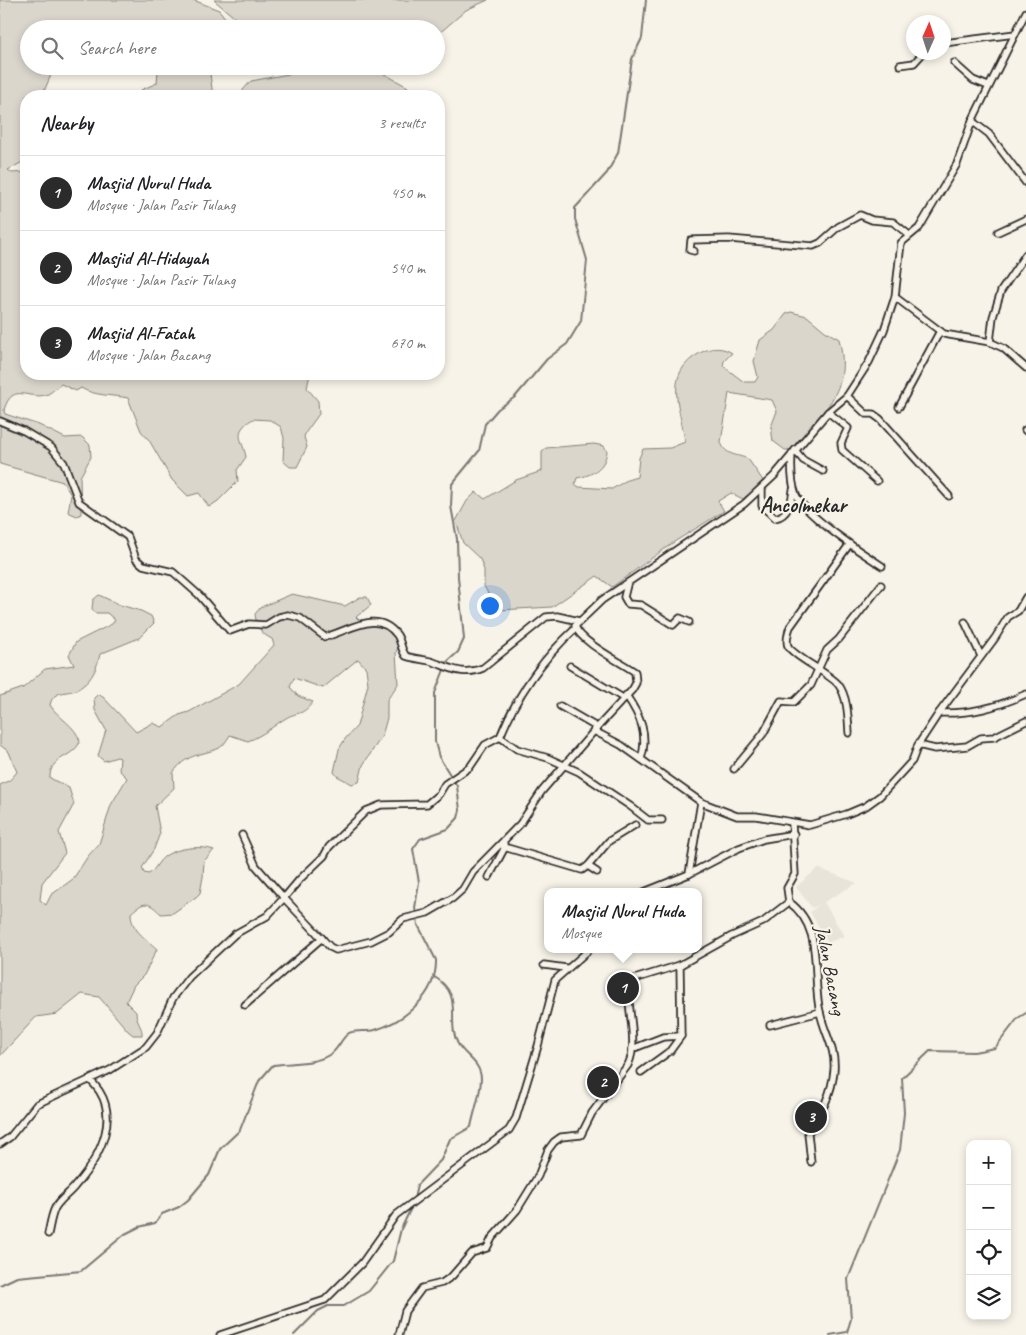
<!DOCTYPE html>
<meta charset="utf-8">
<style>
body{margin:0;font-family:Caveat,sans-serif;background:#f6f6f6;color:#202124}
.controls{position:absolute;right:15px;bottom:15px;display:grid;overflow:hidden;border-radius:10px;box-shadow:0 2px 8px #0003}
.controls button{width:45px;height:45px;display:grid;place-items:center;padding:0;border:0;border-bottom:1px solid #e0e0e0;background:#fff;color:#202124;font:25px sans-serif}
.compass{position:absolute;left:906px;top:15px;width:45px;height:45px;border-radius:50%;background:#fff;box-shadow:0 2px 8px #0003;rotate:3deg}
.you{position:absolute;left:489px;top:605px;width:18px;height:18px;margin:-12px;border:4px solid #fff;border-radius:50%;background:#1a73e8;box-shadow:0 0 0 8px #1a73e833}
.badge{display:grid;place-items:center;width:32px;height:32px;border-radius:50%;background:#2b2b2b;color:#fff;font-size:16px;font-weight:700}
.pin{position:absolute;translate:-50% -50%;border:2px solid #fff;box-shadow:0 1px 5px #0006}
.popup{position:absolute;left:544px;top:888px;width:158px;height:65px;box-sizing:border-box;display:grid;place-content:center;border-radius:10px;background:#fff;filter:drop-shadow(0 1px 4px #0005);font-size:16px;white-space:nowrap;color:#757577}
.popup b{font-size:19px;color:#202124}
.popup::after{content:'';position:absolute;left:50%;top:100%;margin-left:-10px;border:10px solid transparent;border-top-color:#fff}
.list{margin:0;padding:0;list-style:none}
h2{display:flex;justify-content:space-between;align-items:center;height:65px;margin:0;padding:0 20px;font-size:21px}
h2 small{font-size:16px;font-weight:400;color:#757577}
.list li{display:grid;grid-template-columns:32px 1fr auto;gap:15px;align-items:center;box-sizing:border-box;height:75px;padding:0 20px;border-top:1px solid #e0e0e0}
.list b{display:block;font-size:19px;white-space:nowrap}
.list p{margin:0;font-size:16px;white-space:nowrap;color:#757577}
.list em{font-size:16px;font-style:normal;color:#757577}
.icon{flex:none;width:28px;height:28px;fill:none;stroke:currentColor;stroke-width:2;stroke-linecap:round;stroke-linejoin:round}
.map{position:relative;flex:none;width:1026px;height:1335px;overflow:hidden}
.search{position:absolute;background:#fff;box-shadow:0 2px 8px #0003;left:20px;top:20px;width:425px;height:55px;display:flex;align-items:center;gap:12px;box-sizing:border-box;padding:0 18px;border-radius:28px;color:#757577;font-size:19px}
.panel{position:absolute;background:#fff;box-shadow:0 2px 8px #0003;left:20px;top:90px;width:425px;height:290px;border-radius:20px}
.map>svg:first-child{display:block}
.built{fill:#e8e4da}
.green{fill:#dad6cc;stroke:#82807c}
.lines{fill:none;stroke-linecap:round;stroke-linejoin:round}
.stream{stroke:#7a7874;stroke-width:2}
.minor-casing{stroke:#2b2b2b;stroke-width:9}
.minor{stroke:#f7f3e8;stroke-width:5.5}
.labels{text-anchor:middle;stroke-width:4.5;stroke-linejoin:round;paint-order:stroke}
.street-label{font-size:20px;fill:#2b2b2b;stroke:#f7f3e8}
.quarter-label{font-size:22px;font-weight:bold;fill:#2b2b2b;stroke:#f7f3e8}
</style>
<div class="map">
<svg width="1026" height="1335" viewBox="0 0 1026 1335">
<rect width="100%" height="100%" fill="#f7f3e8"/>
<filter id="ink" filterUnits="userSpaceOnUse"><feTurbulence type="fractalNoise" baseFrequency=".02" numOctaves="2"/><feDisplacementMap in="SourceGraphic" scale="10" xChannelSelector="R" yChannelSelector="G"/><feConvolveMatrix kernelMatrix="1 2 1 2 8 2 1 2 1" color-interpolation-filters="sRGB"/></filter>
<g filter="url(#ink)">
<path class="built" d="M818,868L857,883L824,902L844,936L828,943L810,912L819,905L812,908L796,887Z"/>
<g class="green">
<path d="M0,0H193L219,10L234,29H29V66H49L51,75L42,96H26V160L8,170L12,173L26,172V374H310L307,388L318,401L319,414L306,432L304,437L307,447L297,467H290L283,461L284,438L281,427L270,420L253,419C231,432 243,440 246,457L237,470L238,481L218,501L209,507L199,493L188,496L172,480L149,440L141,431L128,398C113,395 94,396 81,388L76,391L61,384C57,387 52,392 48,394C29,402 13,380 4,410L5,414L39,425L65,438L82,437L90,445L91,457L80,477L81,514L77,516L68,512L71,495L63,482L0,464Z"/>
<path d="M214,0H488L466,10L436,36V29H248Z"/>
<path d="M139,66H209L213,96H142L141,90L157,83L158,69H141Z"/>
<path d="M347,67L379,71L408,87L401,96H243V90L251,81L299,72Z"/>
<path d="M791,312L807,316L825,331L839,339C853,392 822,412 790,450H785L773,441L771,427L777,411L772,400L729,393L721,442C725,456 737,454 748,459L764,482L743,499L731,493L718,501L724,511L674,542L612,587L597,576L552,607L500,610L495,607L484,586V570L480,559L463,543L456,521L467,501L476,492L485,499L516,480L542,471V451L546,448L594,444L604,446L607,451C605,468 593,475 577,478L575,484L579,487L612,489L627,480L637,477L639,458L643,449L670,448L685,442C681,408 661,373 702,352C712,347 723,347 732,353L724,361L723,366L744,382H755L758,377L754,361L760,340L774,330L786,314Z"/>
<path d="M292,594L345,606L360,597H367L371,605L356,617L359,620C378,618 389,621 402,635L396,653L398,684L387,700V718L382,736L363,765L359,782L352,784L337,776L334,772L339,749L345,739L357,726L368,684L366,668L358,659L323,688L294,678L290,687L298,696L313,702C301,717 298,711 286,718C273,726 264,735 248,741L230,735C227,740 223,747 217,749C198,756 186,754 173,773L174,788L155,806L160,833L154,849L142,868L144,873L149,874C156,869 158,861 165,856C177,848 200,845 214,850L204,861L203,877L200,893L196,897L173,913L161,914C148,901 144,901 131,913C131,930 145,938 157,949L144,975L134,985L126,1002L136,1012C136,1023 143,1027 142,1035H133L128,1031L99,997L82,994L57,1014L36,1017L0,1056V785L10,780L17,772L9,752L0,745V696L23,688L45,669L74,665L69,655L76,642L112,624L115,620L107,613H95L92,609L93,600L99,595L120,605L141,611L151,616L154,623L139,638L100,654C97,667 93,679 81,687C70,696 54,687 50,705C59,719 75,725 80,741C75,758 49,756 50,778L69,788L74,804L59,832L65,853L42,883L40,900L46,905L51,895L73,879L88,856L99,844L111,805L127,778L119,770L120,758L117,757L104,761L98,756L106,730L95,710L94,698L98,694L103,697L136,732L153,723L162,727L179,715L189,712L239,684L274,645L272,639C261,634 256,626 255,614L261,607Z"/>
</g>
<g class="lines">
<g class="stream">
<path d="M414,1199L417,1185L441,1160L450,1139L471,1127C474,1111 481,1094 481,1078C480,1062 466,1057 458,1044C445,1020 466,995 433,976"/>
<path d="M0,1285L17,1277L81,1271L125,1234L139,1227L155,1223L162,1214L179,1207L188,1200L209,1175L220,1149L240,1130L259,1081L273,1065C293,1062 316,1065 332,1053C339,1048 342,1037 349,1033C356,1030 367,1032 375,1030C405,1021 437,994 436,960L418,925L415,908L419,882L413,849L420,839L448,829L458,818L460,810L457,786L439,757L435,742V693L447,662L458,652L464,639L458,577L457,539L451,506L452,484L479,451L485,424L498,409L515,397L547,359L567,344L581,321L587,260L575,219V208L607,173L618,153L632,59L642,38L646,0"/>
<path d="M294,1335L318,1311L328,1306H344L369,1291L393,1261L401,1229L412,1206"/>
<path d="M830,1335L847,1332L851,1319L848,1279L900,1150L904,1113L902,1078L930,1051L974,1052L995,1048L1018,1018L1026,1013"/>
</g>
<g class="minor-casing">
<g id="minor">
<path d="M1026,12L972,121L957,164L919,228L901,243L895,297L884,330L869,362L847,396L828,412L774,476L744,504L602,600L575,626C580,642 621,662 635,672L636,683L632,690L594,731L621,745L701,802L737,816H756L810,825L847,814L866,806L880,796L912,761L918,745L939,713C972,714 997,707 1026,694"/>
<path d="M944,43L1015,34"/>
<path d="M954,63L973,80L988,86"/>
<path d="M900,65L914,63L924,52"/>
<path d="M972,121L989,134L1026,183"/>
<path d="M998,232L1026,219"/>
<path d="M694,251L690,250L691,240L729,239L813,246L820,243L838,227L860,215L872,220L893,222L909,235"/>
<path d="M895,297L944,334L990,342L1003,348L1026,368"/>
<path d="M990,342L993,317L1001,291L1026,254"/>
<path d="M847,396L866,414H873L880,419L949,496"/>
<path d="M899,407L940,331"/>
<path d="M828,412L848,428L841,443L842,450L877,481"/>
<path d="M0,421L24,431L51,447L64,463L79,502L128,537L136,559L143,565L173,572L199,595L230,631L249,624L266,625L279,617L288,615L300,618L325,637C349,631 377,608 397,635C401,641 401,650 406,656C414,659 422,659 430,661C450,667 462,677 483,668L546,617L557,616L579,621"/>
<path d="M1025,430L1026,431"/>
<path d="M795,450L803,460L823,471"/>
<path d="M792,453C791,467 791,482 796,495C804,514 863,554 882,566"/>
<path d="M762,489V506L775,518C788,516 792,501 793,490"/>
<path d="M627,585L624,597L628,604L641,605L673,625L680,618L689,622"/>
<path d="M965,622L981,656"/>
<path d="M575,629C542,659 517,695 500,737L517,749L548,758L579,772L630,806L648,820H662"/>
<path d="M570,666L623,698"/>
<path d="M626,695C640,716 649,734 641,759"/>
<path d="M560,706L598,728"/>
<path d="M939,713L995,638L1008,617L1018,611L1026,597"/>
<path d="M849,733C848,718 848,697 838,684C828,673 792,655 788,646C786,642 788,632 790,627L849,545"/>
<path d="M918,745L935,749L967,746L981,738L994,737L1026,721"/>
<path d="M734,769L763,734L781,701L794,702L811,685L827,650L839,639L881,585"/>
<path d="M242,835L256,866L284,898L300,879L324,856L329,847L366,811L381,805L427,804L439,794L445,784L470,767L485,745L500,737"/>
<path d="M504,847L582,870L588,866L609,841L635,825"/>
<path d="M588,866L597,872"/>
<path d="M689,874L701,802"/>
<path d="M489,877L504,849V844"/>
<path d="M644,892L689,874L739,848L764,839L794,834"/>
<path d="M789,902C825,928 811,975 820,1012C824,1033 836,1048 834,1070C832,1095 821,1113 808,1133L811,1162"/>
<path d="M544,965L566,968"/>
<path d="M245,1005L322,938"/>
<path d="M770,1025L820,1012"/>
<path d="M632,1049L663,1037L681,1036"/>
<path d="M641,1072L670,1051L681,1036L680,965"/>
<path d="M0,1144L10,1137L37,1104L110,1070L146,1047L157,1033L173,998L189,977L235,934L267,916L284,898L330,947L336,950L371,941L389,932L403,919L427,913L453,898L463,889L473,872L520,824L542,791L594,731"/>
<path d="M48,1234C50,1226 51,1216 55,1208C60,1199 69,1194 75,1186C101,1156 124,1112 90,1080"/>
<path d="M220,1335L325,1300L362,1263L396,1215L509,1130L516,1118L538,1046L555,980L590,949"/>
<path d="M399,1335L405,1311L422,1288L442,1283L452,1276L472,1253L487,1248L492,1238L517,1210L538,1176L548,1150L554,1142L561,1137L581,1135L592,1113L628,1065C638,1044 629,1018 629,997C629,990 630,987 628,981L680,965L732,936L763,922L789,902L787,888L795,874L792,823"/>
</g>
</g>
<use href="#minor" class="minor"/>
</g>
</g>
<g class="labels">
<g class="street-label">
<text transform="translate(831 970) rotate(79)" y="7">Jalan Bacang</text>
</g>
<g class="quarter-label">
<text x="803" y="512">Ancolmekar</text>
</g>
</g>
</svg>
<div class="controls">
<button>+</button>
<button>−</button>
<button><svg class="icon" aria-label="locate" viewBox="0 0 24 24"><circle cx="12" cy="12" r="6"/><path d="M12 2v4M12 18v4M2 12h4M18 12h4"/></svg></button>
<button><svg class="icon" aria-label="layers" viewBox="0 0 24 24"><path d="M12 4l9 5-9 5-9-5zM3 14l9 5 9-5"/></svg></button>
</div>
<svg class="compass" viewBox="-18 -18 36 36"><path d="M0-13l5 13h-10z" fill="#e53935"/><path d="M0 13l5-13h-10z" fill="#757577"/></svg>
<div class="you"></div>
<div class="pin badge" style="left:623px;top:988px">1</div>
<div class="popup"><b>Masjid Nurul Huda</b>Mosque</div>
<div class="pin badge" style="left:603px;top:1082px">2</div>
<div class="pin badge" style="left:811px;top:1117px">3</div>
<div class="search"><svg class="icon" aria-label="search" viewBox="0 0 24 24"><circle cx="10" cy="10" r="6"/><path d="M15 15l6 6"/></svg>Search here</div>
<section class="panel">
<h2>Nearby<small>3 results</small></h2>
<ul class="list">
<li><span class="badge">1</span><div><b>Masjid Nurul Huda</b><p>Mosque · Jalan Pasir Tulang</p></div><em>450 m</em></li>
<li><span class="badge">2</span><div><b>Masjid Al-Hidayah</b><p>Mosque · Jalan Pasir Tulang</p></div><em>540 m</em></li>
<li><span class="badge">3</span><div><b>Masjid Al-Fatah</b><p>Mosque · Jalan Bacang</p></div><em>670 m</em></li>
</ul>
</section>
</div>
